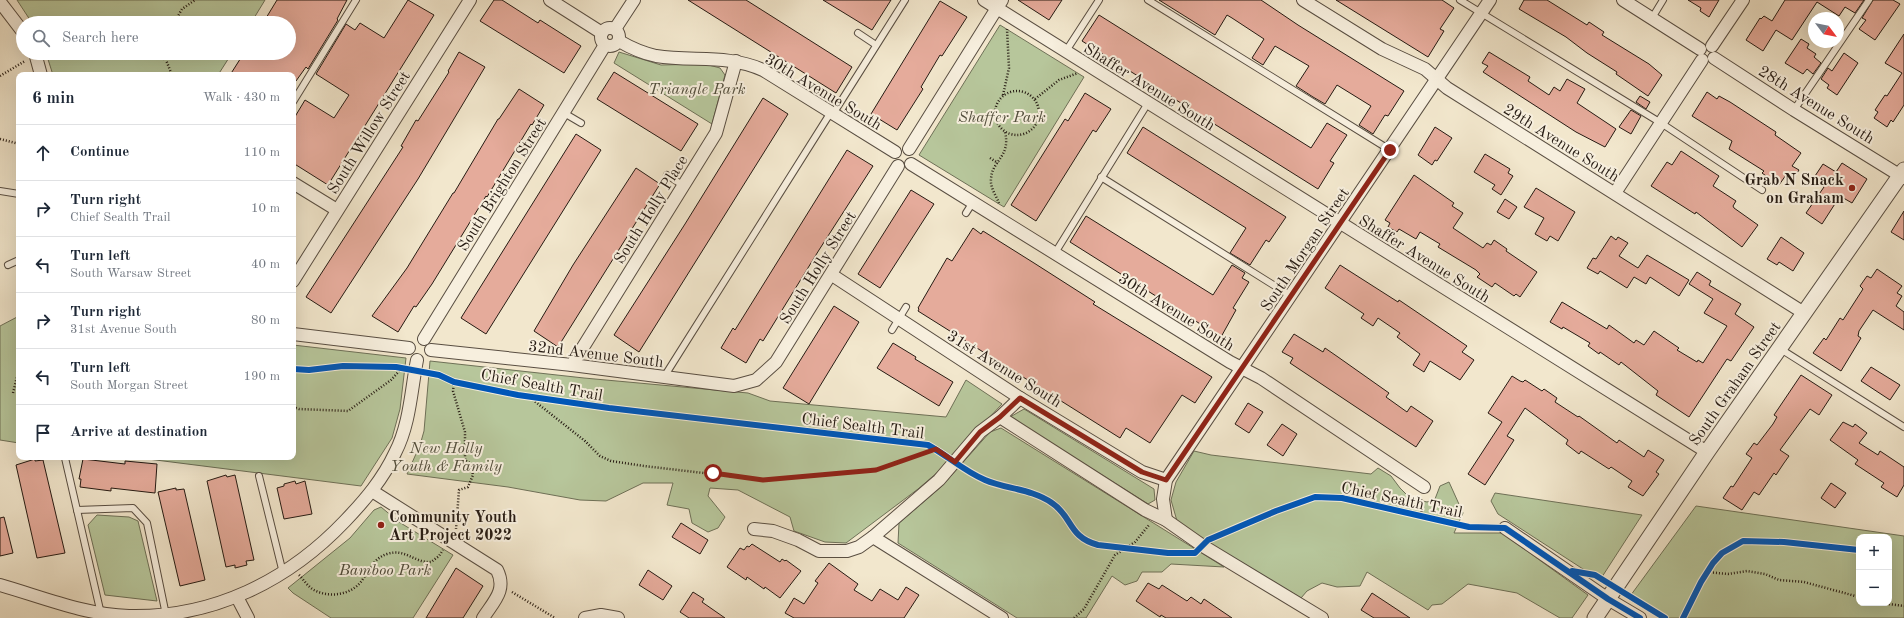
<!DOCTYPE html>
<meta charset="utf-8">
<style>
body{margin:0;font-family:"Old Standard TT",serif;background:#f2f2f3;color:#1f2937}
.controls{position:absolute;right:12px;bottom:12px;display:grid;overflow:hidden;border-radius:8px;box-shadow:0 4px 16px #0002}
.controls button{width:36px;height:36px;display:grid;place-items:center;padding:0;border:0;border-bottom:1px solid #e0e1e3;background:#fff;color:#1f2937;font:20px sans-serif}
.compass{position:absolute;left:1808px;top:12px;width:36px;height:36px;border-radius:50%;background:#fff;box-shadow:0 4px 16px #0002;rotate:122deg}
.stop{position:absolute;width:12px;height:12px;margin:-9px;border:3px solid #8f2418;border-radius:50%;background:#fff}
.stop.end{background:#8f2418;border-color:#fff;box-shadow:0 1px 4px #0008}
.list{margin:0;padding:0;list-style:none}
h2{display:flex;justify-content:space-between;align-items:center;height:52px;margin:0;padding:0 16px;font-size:17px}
h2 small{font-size:13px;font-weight:400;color:#747a83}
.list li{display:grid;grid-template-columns:26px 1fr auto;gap:12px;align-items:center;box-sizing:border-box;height:56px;padding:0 16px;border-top:1px solid #e0e1e3}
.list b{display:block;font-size:15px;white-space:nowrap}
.list p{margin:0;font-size:13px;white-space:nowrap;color:#747a83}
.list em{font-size:13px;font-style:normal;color:#747a83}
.icon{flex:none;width:22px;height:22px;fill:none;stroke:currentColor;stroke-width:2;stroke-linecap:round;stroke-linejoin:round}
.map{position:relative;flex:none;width:1904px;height:618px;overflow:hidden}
.search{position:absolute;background:#fff;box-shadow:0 4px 16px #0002;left:16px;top:16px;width:280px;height:44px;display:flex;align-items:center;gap:10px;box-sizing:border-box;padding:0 14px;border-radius:22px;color:#747a83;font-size:15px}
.panel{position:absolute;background:#fff;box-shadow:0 4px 16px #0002;left:16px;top:72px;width:280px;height:388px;border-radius:8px}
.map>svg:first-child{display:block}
.green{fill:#b7c69b;stroke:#6e7057;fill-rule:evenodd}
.building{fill:#e5ab9b;stroke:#261b13}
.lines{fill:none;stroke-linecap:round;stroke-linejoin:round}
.service-casing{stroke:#594e42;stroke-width:8}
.minor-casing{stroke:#594e42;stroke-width:14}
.tertiary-casing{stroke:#594e42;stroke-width:17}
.path{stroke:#261b13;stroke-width:2.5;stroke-dasharray:1 2;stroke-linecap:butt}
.service{stroke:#f7efde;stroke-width:6}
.minor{stroke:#f7efde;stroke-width:12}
.tertiary{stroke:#f7efde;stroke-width:15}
.cycleway-casing{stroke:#f7efde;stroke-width:8}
.cycleway{stroke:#0057b8;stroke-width:6}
.route{stroke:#8f2418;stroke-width:5}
.poi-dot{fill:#8f2418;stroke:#f7efde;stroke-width:1.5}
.labels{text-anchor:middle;stroke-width:4;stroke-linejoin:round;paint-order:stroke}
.street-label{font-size:16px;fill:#261b13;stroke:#f7efde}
.park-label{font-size:16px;font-style:italic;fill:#524e3c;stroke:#f7efde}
.poi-label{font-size:16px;font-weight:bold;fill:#261b13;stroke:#f7efde;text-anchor:end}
</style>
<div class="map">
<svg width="1904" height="618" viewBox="0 0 1904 618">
<rect width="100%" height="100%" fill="#f2e7cd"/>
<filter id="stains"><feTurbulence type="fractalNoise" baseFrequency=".005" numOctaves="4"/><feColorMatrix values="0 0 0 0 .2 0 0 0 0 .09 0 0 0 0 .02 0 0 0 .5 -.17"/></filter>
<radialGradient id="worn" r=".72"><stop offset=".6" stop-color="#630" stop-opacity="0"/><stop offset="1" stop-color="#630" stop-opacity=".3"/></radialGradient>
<g class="green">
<path d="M17,0H265L251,23H32Z"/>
<path d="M1000,25L1084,77L1004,207L919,155Z"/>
<path d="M619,52L661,65L705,64L720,68L725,75L712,124L614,63Z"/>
<path d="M46,53H232L218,75H53Z"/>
<path d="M19,316V443L0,440V326Z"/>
<path d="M293,345L406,358L400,409L392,438L361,486L132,457H293Z"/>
<path d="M430,361L584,378L748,393L770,401L946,417L966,380L1002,404L939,471L918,489L846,543L825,542L794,531L790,517L738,490L710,488L708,496L725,517L718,528L708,532L692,523L689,509L667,505L673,483H643L606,501L580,500L508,487L407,474L420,445L424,431Z"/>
<path d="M1024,409L1154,489L1155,500L1148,504L1010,417Z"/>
<path d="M1001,428L1224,567L1171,564L1162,572H1142L1137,581L1125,585L1112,576L1086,618H1017L898,543L899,523L942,486L990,432Z"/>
<path d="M1194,451L1211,455L1371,474L1378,468L1391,476L1400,488L1410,498L1427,502L1435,499L1440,486L1449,482L1463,513L1454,533H1502L1588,595L1572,618H1560L1517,593L1468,584L1442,604L1432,605L1428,610L1367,572L1360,586L1337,587L1322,583L1307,591L1301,598L1201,538L1177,521L1171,500L1176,482Z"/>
<path d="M1495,493L1642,515L1600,580L1498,514L1491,501Z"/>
<path d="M1696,506L1904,536V618H1660L1628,599ZM1859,537H1889V603H1859Z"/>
<path d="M381,507L399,522L453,555L413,618H331L293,593L288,588L350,538L374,510Z"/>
<path d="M97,515L129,517L138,521L157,601L105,595L88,525Z"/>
</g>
<g class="building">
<path d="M277,0H347L337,19L338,20L308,69L306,67L296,81L293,79V75H230L244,53H289V23H263Z"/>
<path d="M408,0L434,15L328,185L293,163V120L305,100L334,118L349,95L316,74L346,24L355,30L360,23L384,38Z"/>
<path d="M494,0H502L538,23L540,20L581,46L564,73L480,21Z"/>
<path d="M688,0H746L852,67L836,93Z"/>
<path d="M823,0H891L872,30Z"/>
<path d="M1018,0H1062L1049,20Z"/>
<path d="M1159,0H1261L1298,25L1404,91L1388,116L1385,115L1373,134L1359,125L1371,106L1337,85L1325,104L1313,97L1296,86L1309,66L1275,46L1263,65L1252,58L1264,39L1232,18L1227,15L1215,35Z"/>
<path d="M1336,0H1442L1454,8L1440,29L1444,31L1428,57Z"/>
<path d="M1524,0H1547L1587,25L1589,22L1604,32L1602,35L1649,64L1662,75L1648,96L1616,74L1617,72L1587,53L1566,37L1519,9Z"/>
<path d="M1688,0H1719L1709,17L1700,11L1701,8Z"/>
<path d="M1785,0H1864L1855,13L1845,7L1839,16L1817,2L1792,40L1776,30L1763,51L1746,40L1760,18L1761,19L1764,16L1772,21Z"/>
<path d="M1873,0H1893L1900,4L1875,40L1859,29L1866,20L1862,18Z"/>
<path d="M940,1L967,17L942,56L940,55L921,87L923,89L897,130L871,114Z"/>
<path d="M1099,15L1311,148L1327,123L1347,135L1330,161L1334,163L1318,189L1082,41Z"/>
<path d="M1904,34V105L1893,122L1891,120L1887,127L1874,118L1878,112L1875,110L1885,95L1887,96L1902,73L1885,63Z"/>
<path d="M1801,39L1809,44L1807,48L1816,54L1814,57L1821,63L1813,74L1807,69L1803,74L1785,63Z"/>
<path d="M459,52L485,67L418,179L331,313L306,297L403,147L401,146L416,120L418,121L449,72L448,71Z"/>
<path d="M1489,52L1530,77L1528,81L1549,95L1554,87L1560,91L1567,79L1585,89L1577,103L1616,129L1605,147L1576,132L1483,72L1488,66L1482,63Z"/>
<path d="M1844,53L1858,63L1837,95L1827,88L1829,85L1821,79L1828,68L1832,71Z"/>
<path d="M614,72L698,124L681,151L597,99Z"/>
<path d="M519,89L544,105L532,125L531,124L487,197L486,196L432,284L416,307L414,306L398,332L372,316L407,268L453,193H454L498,119H499Z"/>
<path d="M1707,92L1717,99L1719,96L1730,102L1776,132L1775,135L1801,153L1792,166L1799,170L1793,179L1786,175L1779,185L1762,173L1764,171L1729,149L1732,141L1692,116Z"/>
<path d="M1085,93L1111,109L1096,132L1093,130L1036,221L1011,205L1065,119L1068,121Z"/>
<path d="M1640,96L1650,102L1646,109L1636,102Z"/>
<path d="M763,98L788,114L639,352L614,335L685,224Z"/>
<path d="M1631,110L1641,116L1631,134L1619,127Z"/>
<path d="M1143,127L1286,217L1269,242L1266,240L1250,265L1230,253L1246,228L1127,153Z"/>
<path d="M1435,127L1452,138L1437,161L1435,160L1432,165L1418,155Z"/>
<path d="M576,134L601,150L486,334L461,318Z"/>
<path d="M847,150L873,166L819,250L763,341L760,339L746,363L721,348L733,328L735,330Z"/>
<path d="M1681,151L1719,176L1713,186L1736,201L1733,206L1734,208L1758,225L1742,247L1696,212L1695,214L1651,186L1667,162L1672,165Z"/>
<path d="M1485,154L1510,169L1508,173L1513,176L1501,195L1492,189L1495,185L1474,172Z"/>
<path d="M1842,163L1867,179L1852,203L1840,196L1822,224L1806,213L1824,187L1813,179L1823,164L1836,172Z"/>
<path d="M636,168L660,184L558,347L534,331L573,265Z"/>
<path d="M1414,175L1454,203L1452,206L1463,213L1453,228L1483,248L1487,243L1491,245L1494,240L1507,249L1506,251L1537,272L1520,297L1516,294L1514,296L1495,283L1492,287L1477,277L1480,274L1476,270L1438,247L1440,244L1420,232L1416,239L1399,229L1397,232L1388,227L1390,223L1385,220Z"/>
<path d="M1536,188L1575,212L1558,241L1550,236L1547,241L1535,234L1544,218L1524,207Z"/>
<path d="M911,190L934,204L880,288L858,274Z"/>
<path d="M1505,199L1517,207L1509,219L1497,212Z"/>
<path d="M1904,211V240L1891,232Z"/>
<path d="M1086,216L1213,295L1232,265L1245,273L1242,278L1249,282L1233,308L1236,310L1221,337L1070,242Z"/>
<path d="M973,228L981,234L983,231L1034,263L1095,302L1093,304L1098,307L1212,377L1195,403L1182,395L1150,443L1126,428L1120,438L918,311L919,309L918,308L947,258L952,261Z"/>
<path d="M1611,236L1616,240L1618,237L1628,243L1619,256L1638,268L1647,255L1689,280L1679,296L1650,277L1646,284L1634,277L1627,288L1600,271L1598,274L1587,268L1593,258L1596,259Z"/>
<path d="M1781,237L1804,253L1793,271L1779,262L1777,265L1767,259Z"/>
<path d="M1340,265L1398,302L1399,300L1467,346L1462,352L1474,360L1460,380L1430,361L1424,372L1413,365L1420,354L1397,337L1400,333L1378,318L1373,326L1361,318L1364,314L1325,288Z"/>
<path d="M1877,269L1902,286L1897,293L1902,296L1896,306L1904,312V330L1873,310L1859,331L1858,336L1861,338L1841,371L1813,353L1824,338L1826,340L1840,318L1843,320L1863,289L1860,286L1867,276L1871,278Z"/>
<path d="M1697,272L1711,281L1709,285L1741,304L1735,314L1754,327L1731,361L1727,359L1689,417L1656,395L1658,391L1621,362L1619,365L1600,352L1599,354L1588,346L1590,343L1563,327L1562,329L1550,322L1562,302L1607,329L1609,325L1634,343L1636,340L1644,345L1654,331L1679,348L1677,350L1697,362L1698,360L1703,363L1727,326L1704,313L1713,299L1689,284Z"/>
<path d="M834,306L859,322L809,404L783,388Z"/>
<path d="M1294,334L1323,352L1325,348L1338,357L1389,393L1386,397L1407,412L1411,406L1433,421L1416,447L1290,363L1293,358L1282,352Z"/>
<path d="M893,343L916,357L915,359L953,382L939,406L877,368Z"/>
<path d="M1871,367L1900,385L1890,400L1861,381Z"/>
<path d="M1801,375L1832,395L1819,415L1810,409L1780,450L1789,456L1784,463L1776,475L1774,473L1759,495L1754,492L1742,510L1723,498L1731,486L1733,487L1752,458L1746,454L1754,443L1757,445L1773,424L1777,417L1774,415Z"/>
<path d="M1512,376L1520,381L1523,382L1525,380L1542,391L1544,389L1557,398L1555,402L1578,417L1579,416L1617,443L1619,440L1644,457L1648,450L1664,460L1656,472L1659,474L1643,496L1628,487L1632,481L1611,467L1609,469L1581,451L1579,454L1566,444L1568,440L1525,408L1507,436L1514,440L1485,485L1468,474L1502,422L1488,413Z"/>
<path d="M1248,403L1263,412L1249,433L1235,424Z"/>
<path d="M1843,422L1853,427L1855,424L1867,433L1859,443L1878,455L1880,451L1904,467V485L1897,497L1881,487L1884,483L1855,464L1858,460L1830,440Z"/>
<path d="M1282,424L1297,434L1283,456L1267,445Z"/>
<path d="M35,459V461L43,460L65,553L37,558L16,465Z"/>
<path d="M83,459L125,464V461L157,464L155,493L111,488V491L80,487L81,479H79Z"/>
<path d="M226,475L227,477L235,475L254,560L246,561L247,565L235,568V565L226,567L207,481Z"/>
<path d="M295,481L296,484L305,481L312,514L284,519L277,488L284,486V484Z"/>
<path d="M1831,483L1846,493L1835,508L1821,498Z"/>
<path d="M176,488V490L184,489L205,580L180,586L158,492Z"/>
<path d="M4,517L13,553L0,556V518Z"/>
<path d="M681,523L708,540L700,554L672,537Z"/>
<path d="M752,544L780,562L782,559L785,561L786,560L801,571L780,598L765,587L764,589L747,577L746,580L727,567L740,548L744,550L747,546L749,547Z"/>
<path d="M829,563L858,584L854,590L872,601L880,589L898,600L906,587L919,595L904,618H794L785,613L794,598L804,604L818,583L815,581Z"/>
<path d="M456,568L483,586L463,618H426Z"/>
<path d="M648,570L672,586L663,600L639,585Z"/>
<path d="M1148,583L1159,589L1162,585L1187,601L1191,597L1201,604L1204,599L1232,618H1166L1161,615L1160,617L1136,601Z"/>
<path d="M693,592L704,599L702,602L725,618H689L680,612Z"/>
<path d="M1372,593L1410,618H1374L1361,610Z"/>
</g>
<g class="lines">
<g class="service-casing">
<g id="service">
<path d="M1148,0L1390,150"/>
<path d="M1460,0L1661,123L1762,190"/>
<path d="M1652,18L1663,0"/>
<path d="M858,33L876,45"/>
<path d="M1066,51L1099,0"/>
<path d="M293,102L356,0"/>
<path d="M1794,110L1869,0"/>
<path d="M564,113L581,123"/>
<path d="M833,114L905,0"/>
<path d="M667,175L684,186"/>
<path d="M1101,177L1291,296"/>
<path d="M0,191L19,194"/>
<path d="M966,213L973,202"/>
<path d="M1055,253L1148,103"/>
<path d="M8,265L19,260"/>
<path d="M892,330L906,307"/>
<path d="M1779,348L1904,427"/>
<path d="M664,377L831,112"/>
<path d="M65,458L101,614"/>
<path d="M259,476L283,573"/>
<path d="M77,510L133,508L147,523L166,615"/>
</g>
</g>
<g class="minor-casing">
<g id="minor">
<path d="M550,0L602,33"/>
<path d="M984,0L1707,452"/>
<path d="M1303,0L1382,49L1425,69L1447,88L1804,313"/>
<path d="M1623,0L1700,49"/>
<path d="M0,2L23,32"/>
<circle cx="610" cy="37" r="9"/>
<path d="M615,29L634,0"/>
<path d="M619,41C631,48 642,53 656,56C693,62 727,54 763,70L895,152"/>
<path d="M1712,46L1743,0"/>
<path d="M35,53L41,75"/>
<path d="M1714,58L1794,110L1904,178"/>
<path d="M909,149L1002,0"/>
<path d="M911,164L1230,362L1261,378L1424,487"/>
<path d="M293,183L337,210"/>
<path d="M1615,193L1702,60"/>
<path d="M832,275L1020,398L1142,472L1166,480"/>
<path d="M293,281L470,0"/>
<path d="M293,334L409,348"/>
<path d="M424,339L605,45"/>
<path d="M431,350L572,365L734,386L756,380L776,362L898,166"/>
<path d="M572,365L716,133L736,61"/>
<path d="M1000,417L1145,510L1166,520L1203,546L1322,618"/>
<path d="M372,491L497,570C507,590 494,601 483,618"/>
<path d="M1166,520L1163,499L1166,480L1490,0"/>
<path d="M1505,528L1608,599L1640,618"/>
<path d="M754,529L773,531L798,540L819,551H847L859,547L873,537L1002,618"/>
<path d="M873,537L939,480L980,432L1000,417L1020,398"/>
<path d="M0,585C42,597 85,615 129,616C213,618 288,581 345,521C365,500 383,479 395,453C410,424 411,391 417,360"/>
<path d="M237,597L248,618"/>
<path d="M585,618L601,615L618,618"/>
</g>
</g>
<g class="tertiary-casing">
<path id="tertiary" d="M1595,618L1707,452L1904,170"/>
</g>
<g class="path">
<path d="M174,23L182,9L195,0"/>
<path d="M153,53L166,60"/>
<path d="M167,53L166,60L172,75"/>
<path d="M0,76L25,61"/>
<circle cx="1017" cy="113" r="22"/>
<path d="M1003,95L1009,68L1007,29"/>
<path d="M1035,99L1059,80L1078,73"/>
<path d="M0,139L19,144"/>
<path d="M990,158L998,163"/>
<path d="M999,203C996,196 990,187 991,179C992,160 1011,157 1005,132"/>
<path d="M454,382L453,391L465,432V460L471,464L473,475L468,487L459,490L456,529"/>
<path d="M13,393L19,369"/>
<path d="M528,396L585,441L600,456L611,461L644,466L763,480L876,470L936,449"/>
<path d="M293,407L299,409L348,411L391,380L402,368"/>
<path d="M1421,499L1422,517"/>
<path d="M1707,572L1728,574L1747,571L1765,574L1779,580L1804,582L1859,597"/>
<path d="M299,575C304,580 308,587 314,590C329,598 349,595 360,583C369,572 372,559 387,554C406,548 414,563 431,562L439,556L443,550"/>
<path d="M512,592L555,618"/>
<path d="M1880,603L1904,606"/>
<path d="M1074,618L1084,609L1115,555L1135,542L1149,525"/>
</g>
<use href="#service" class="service"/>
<use href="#minor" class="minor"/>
<use href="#tertiary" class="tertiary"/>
<g class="cycleway-casing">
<g id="cycleway">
<path d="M293,369L309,370L343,366L396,367L439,375L454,382L518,395L609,408L928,445C948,456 964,471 985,480C1006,489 1032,489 1052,503C1073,517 1068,537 1098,545L1168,553H1195L1208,540L1276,511L1315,497L1342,498L1469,527L1505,528L1608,599L1640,618"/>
<path d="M1572,571L1595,575L1665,618"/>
<path d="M1683,618L1701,582L1713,563L1722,553L1743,541L1784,542L1859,550"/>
</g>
</g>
<use href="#cycleway" class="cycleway"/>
</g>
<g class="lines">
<path class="route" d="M713,473L763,480L876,470L936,449L955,462L980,432L1000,417L1020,398L1142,472L1166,480L1390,150"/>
</g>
<g class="poi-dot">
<circle cx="1852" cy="188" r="4"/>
<circle cx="381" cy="525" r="4"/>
</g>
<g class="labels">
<g class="street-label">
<text transform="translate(1150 86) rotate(32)" y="6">Shaffer Avenue South</text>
<text transform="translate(824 91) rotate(31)" y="6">30th Avenue South</text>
<text transform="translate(1817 104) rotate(32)" y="6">28th Avenue South</text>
<text transform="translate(368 132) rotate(-58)" y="6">South Willow Street</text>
<text transform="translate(1562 142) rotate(32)" y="6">29th Avenue South</text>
<text transform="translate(501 184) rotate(-58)" y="6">South Brighton Street</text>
<text transform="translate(650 209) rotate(-58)" y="6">South Holly Place</text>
<text transform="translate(1304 249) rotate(-56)" y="6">South Morgan Street</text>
<text transform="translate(1425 258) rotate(32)" y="6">Shaffer Avenue South</text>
<text transform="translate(817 267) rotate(-58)" y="6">South Holly Street</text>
<text transform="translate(1177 311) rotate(32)" y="6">30th Avenue South</text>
<text transform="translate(596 353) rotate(7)" y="6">32nd Avenue South</text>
<text transform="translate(1005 368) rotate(32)" y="6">31st Avenue South</text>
<text transform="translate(1734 383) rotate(-55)" y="6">South Graham Street</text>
<text transform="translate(542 384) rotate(10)" y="6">Chief Sealth Trail</text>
<text transform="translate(863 425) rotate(7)" y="6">Chief Sealth Trail</text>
<text transform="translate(1402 499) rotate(12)" y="6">Chief Sealth Trail</text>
</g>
<g class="park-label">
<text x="697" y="94">Triangle Park</text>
<text x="1002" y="122">Shaffer Park</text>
<text x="446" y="453">New Holly<tspan x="446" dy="18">Youth &amp; Family</tspan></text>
<text x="385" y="575">Bamboo Park</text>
</g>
<g class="poi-label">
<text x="1844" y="185">Grab N Snack<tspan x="1844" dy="18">on Graham</tspan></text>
<text x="389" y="522" text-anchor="start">Community Youth<tspan x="389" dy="18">Art Project 2022</tspan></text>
</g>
</g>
<rect width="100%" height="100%" filter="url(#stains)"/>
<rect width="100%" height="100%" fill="url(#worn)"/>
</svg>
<div class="controls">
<button>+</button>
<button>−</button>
</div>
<svg class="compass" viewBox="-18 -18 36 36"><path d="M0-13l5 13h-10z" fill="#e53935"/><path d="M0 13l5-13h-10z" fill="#747a83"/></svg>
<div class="stop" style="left:713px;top:473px"></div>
<div class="stop end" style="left:1390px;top:150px"></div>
<div class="search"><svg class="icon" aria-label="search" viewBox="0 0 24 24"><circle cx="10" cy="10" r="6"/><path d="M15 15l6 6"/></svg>Search here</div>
<section class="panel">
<h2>6 min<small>Walk · 430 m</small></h2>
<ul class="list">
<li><svg class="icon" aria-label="ahead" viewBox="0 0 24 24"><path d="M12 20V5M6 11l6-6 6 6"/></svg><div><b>Continue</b></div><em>110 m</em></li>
<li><svg class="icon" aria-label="right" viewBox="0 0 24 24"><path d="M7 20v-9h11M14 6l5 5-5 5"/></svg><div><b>Turn right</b><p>Chief Sealth Trail</p></div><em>10 m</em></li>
<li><svg class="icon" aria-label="left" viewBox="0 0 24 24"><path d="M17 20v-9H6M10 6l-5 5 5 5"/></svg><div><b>Turn left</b><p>South Warsaw Street</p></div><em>40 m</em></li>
<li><svg class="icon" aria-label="right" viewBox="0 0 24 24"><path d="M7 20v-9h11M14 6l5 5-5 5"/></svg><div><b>Turn right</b><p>31st Avenue South</p></div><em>80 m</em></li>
<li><svg class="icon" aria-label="left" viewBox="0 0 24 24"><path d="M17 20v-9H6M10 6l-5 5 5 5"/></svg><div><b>Turn left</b><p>South Morgan Street</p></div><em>190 m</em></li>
<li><svg class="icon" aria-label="arrive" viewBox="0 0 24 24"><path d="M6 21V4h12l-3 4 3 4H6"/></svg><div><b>Arrive at destination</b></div></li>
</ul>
</section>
</div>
